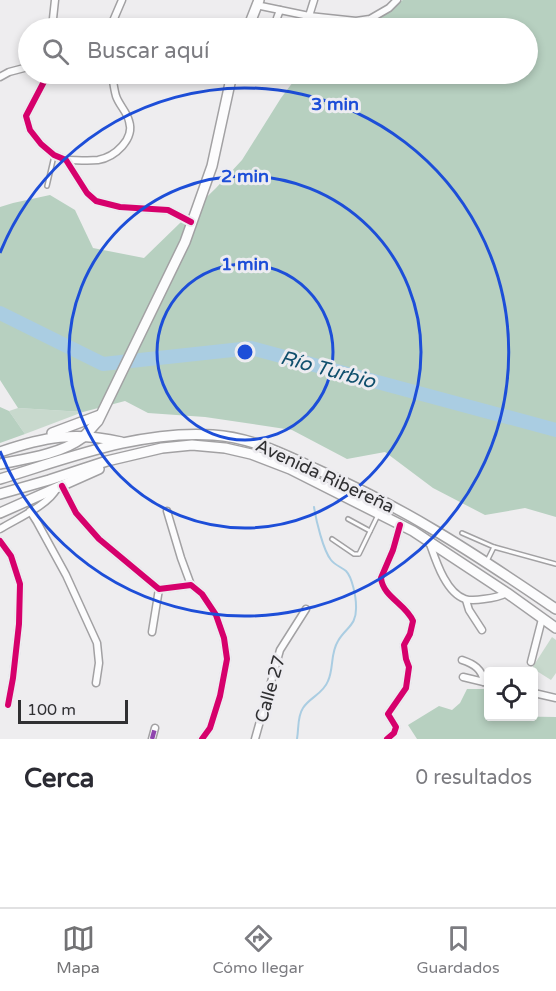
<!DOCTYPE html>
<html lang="es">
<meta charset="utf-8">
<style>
body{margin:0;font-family:"Varela Round",sans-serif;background:#f2f2f3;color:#2b2b33}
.controls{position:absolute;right:18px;bottom:18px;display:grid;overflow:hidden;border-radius:6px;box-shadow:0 3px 9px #0003}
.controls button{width:54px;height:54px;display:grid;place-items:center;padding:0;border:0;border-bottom:2px solid #e1e1e2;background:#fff;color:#2b2b33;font:30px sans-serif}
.scale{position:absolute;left:18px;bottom:15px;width:110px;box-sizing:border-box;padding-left:6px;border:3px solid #303032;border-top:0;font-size:16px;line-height:21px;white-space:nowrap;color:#303032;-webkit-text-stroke:4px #edecf0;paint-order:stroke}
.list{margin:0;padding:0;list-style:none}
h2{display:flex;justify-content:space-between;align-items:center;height:78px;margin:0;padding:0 24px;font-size:26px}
h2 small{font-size:20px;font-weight:400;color:#7c7c81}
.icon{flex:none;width:33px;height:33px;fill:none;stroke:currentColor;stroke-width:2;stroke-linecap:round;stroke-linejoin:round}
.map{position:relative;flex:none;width:556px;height:739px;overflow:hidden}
.search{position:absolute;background:#fff;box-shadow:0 3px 9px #0003;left:18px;right:18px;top:18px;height:66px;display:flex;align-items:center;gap:15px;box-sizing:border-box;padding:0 21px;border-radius:33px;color:#7c7c81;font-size:22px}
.sheet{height:168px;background:#fff}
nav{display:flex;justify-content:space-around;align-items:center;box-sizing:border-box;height:84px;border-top:2px solid #e1e1e2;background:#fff;font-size:16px;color:#7c7c81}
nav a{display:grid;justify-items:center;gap:3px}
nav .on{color:#727274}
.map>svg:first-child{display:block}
.green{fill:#c8d9cd}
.forest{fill:#b7d0c0}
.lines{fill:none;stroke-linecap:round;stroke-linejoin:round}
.stream{stroke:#aacde2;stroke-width:2}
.river{stroke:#aacde2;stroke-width:14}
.service-casing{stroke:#a2a1a3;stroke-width:6}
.minor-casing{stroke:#a2a1a3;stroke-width:9}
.primary-casing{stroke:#a2a1a3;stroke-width:12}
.service{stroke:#fcfcfd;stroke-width:3}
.minor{stroke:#fcfcfd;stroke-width:6}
.primary{stroke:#fcfcfd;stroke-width:9}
.quiet{stroke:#8e44ad;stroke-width:4.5;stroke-dasharray:9 4.5;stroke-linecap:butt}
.cycleway-casing{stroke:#edecf0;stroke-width:10}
.cycleway{stroke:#d6006c;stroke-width:6}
.ring{fill:none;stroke:#1d4ed8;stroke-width:3}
.labels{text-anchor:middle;stroke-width:6;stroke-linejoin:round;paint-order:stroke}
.street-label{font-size:18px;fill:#303032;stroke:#edecf0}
.water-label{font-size:20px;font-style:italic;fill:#104f6d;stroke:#edecf0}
.centre{fill:#1d4ed8;stroke:#edecf0;stroke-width:3}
.ring-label{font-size:18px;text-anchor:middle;font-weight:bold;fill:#1d4ed8;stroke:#edecf0;stroke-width:6;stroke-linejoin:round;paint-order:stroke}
</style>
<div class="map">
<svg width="556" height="739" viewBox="0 0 556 739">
<rect width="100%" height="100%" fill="#eeedef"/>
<g class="green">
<path d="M18,408L83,412L25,434L9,411Z"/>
<path d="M552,637L556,640V673L551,680L532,668Z"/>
</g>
<g class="forest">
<path d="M403,0H556V517L525,508L485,515L433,488L385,452L347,459L292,430L205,417L148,413L125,401L83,412L18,408L0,380V207L13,203L50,195L75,210L93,248L144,258L216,188L242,160L281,98L299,74H528V28H348Z"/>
<path d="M0,407L9,411L25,434L0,443Z"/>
<path d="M467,689H486L488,692V716L556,717V739H417L408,725L439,706L452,710L460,703Z"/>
</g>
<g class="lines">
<path class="stream" d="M297,739C299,728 297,717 303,708C310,697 323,694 328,681C334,668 330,654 338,641C346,627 357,626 356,606C356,596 352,577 346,571C341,567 335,565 331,560C323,550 316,520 314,507"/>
<path class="river" d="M0,313L103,364L251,348L556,430"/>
<g class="service-casing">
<g id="service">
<path d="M47,186L54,156"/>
<path d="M348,519L370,531"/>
<path d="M462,533L494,547"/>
<path d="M332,539L354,554H359L378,515"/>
<path d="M487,561L494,547L556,564"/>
</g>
</g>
<g class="minor-casing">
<g id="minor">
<path d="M256,5L309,16L356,21L370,19L389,8L397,0"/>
<path d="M309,16L314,0"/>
<path d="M52,28L55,0"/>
<path d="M110,28L122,0"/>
<path d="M277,28V18L280,10"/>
<path d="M48,74L26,116L30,130L41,144L54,155L66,160L87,193L96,201L120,207L168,210L191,222"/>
<path d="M0,77L9,72L28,67"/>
<path d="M66,160C76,160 88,161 98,160C115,157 135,139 129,121C127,112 119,105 116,96C114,89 113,81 112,74"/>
<path d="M62,486L76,513L99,539L159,589L191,585L202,594L216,615L224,638L227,659L220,696L210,728L202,739"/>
<path d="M30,511L37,522L66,575L97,643L99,663L96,683"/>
<path d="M167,511L181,558L191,585"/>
<path d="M0,529C16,519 49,505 57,488"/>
<path d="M0,541L11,556L20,584L19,624L13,678L8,705"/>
<path d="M430,544C436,561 446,593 465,599C471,601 478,600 484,599C493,598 499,597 507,593"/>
<path d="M466,600L469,610L482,630"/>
<path d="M152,632L159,589"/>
<path d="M462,660C474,664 482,669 484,682"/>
<path d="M531,662L542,619"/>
<path d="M463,677L488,683"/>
<path d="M534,693L556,698"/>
<path d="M152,739L155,728"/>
<path d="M255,739L280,650L306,609"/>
<path d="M387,739L394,733L396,727L388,714L406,688L409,667L406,659L404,645L410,634L413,621C406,604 383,597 381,578L393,550L400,525"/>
</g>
</g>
<g class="primary-casing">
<g id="primary">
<path d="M248,28L259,0"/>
<path d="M52,433L100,415"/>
<path d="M0,452C44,437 75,431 121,442"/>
<path d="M0,464C25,459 61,454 82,438C88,433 93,426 98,421L185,242L212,166L232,74"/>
<path d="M0,479C69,458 140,430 213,435C250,437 283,454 316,469C356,487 396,507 434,530C475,554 516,582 556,609"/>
<path d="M0,494L49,480L107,461L162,448L192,445L225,448L251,454L290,469L413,531L507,593L556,628"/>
<path d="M0,513L99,469"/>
</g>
</g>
<use href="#service" class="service"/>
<use href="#minor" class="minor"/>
<use href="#primary" class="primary"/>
<path class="quiet" d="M152,739L155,728"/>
<g class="cycleway-casing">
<g id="cycleway">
<path d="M48,74L26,116L30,130L41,144L54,155L66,160L87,193L96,201L120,207L168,210L191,222"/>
<path d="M62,486L76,513L99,539L159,589L191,585L202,594L216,615L224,638L227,659L220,696L210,728L202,739"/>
<path d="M0,541L11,556L20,584L19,624L13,678L8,705"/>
<path d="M387,739L394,733L396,727L388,714L406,688L409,667L406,659L404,645L410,634L413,621C406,604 383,597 381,578L393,550L400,525"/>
</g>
</g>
<use href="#cycleway" class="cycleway"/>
</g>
<g class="ring">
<circle cx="245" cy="352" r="88"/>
<circle cx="245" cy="352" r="176"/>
<path d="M0 253A264 264 0 1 1 0 451"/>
</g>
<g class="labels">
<g class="street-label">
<text transform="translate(325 476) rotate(25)" y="6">Avenida Ribereña</text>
<text transform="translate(270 689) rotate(-74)" y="6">Calle 27</text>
</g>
<g class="water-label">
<text transform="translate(328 369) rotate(15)" y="7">Río Turbio</text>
</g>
</g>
<circle cx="245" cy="352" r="9" class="centre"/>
<g class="ring-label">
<text x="335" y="110">3 min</text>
<text x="245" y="182">2 min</text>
<text x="245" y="270">1 min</text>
</g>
</svg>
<div class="controls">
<button><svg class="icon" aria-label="locate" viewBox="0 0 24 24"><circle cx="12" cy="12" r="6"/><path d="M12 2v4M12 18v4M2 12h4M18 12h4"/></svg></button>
</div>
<div class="scale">100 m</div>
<div class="search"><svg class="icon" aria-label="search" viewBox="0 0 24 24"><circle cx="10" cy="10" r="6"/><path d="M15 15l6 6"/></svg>Buscar aquí</div>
</div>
<section class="sheet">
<h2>Cerca<small>0 resultados</small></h2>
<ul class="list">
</ul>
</section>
<nav>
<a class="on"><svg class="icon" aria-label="map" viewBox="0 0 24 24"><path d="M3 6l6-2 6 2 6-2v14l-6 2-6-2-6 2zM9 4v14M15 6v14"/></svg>Mapa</a>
<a><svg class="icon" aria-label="directions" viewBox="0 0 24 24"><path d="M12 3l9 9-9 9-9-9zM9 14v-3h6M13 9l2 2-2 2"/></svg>Cómo llegar</a>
<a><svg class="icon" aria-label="saved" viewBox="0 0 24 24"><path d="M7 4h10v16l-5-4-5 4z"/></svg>Guardados</a>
</nav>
